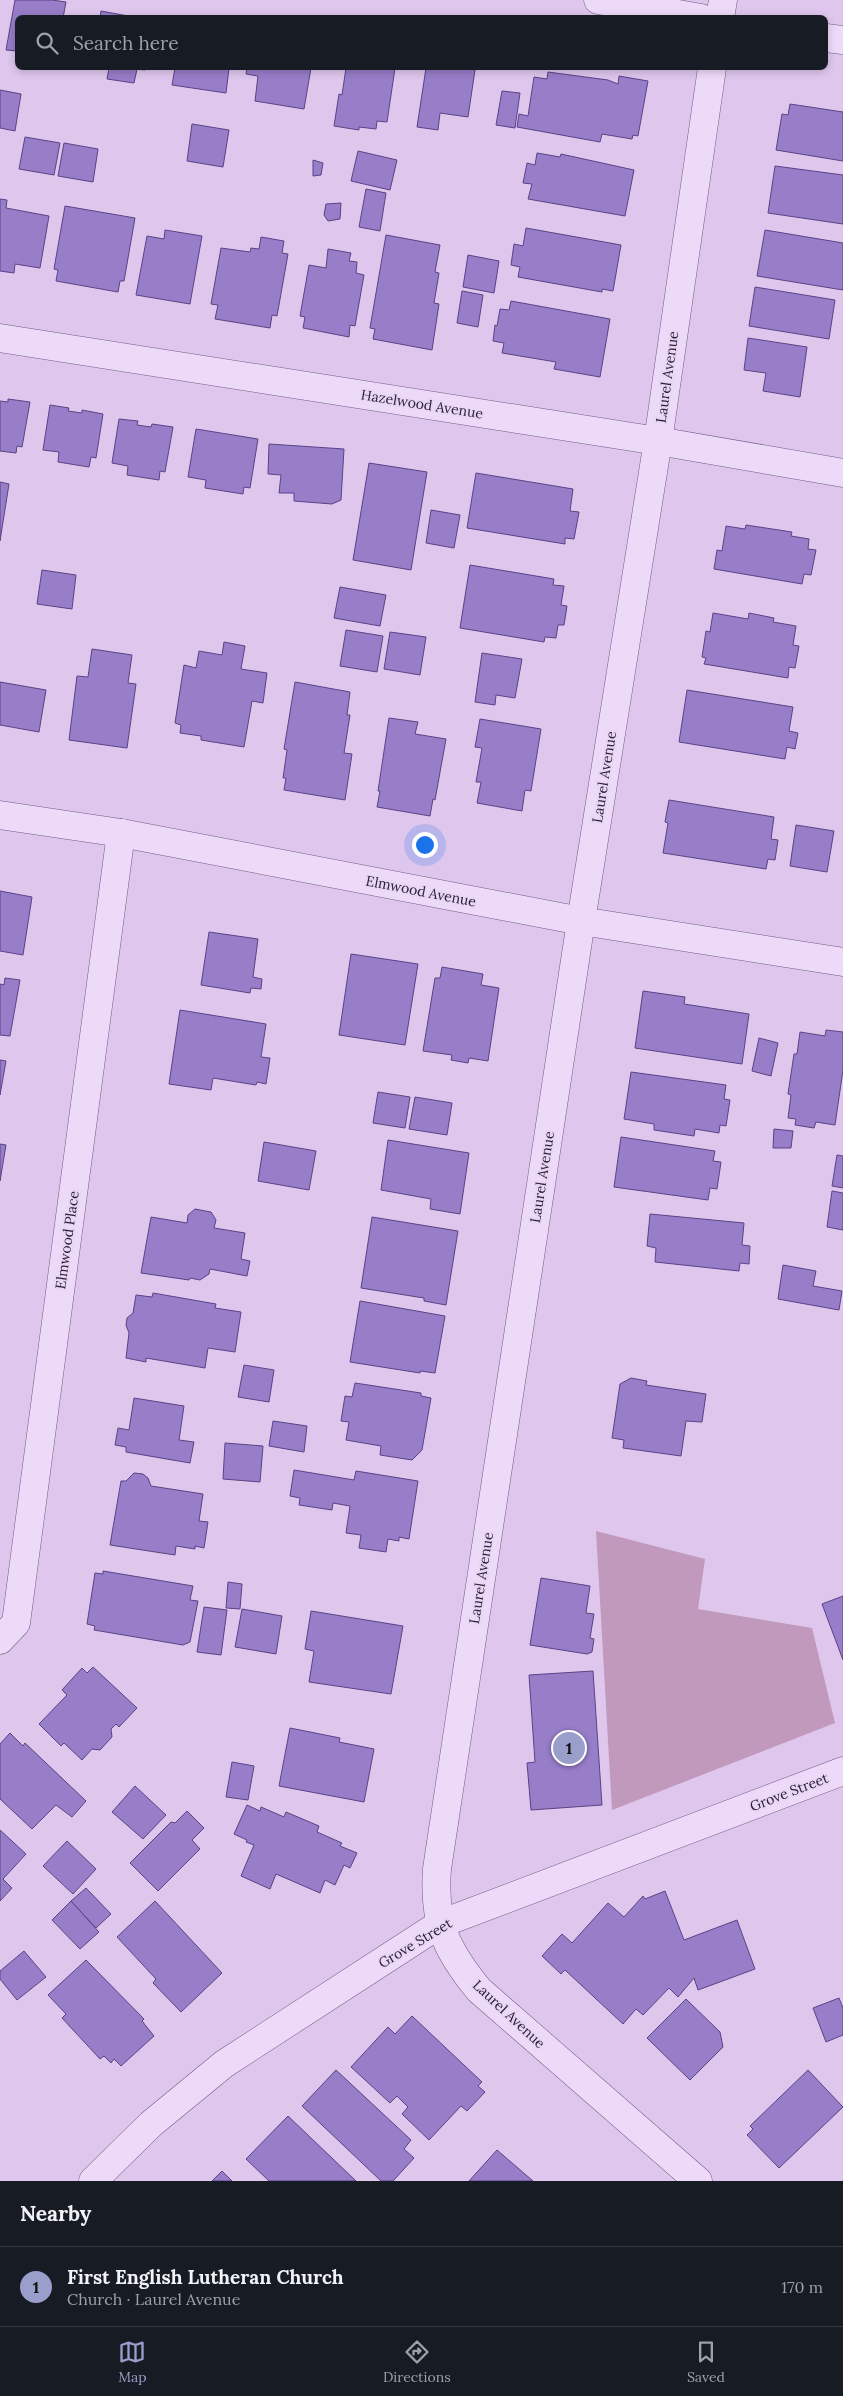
<!DOCTYPE html>
<meta charset="utf-8">
<style>
body{margin:0;font-family:Lora,serif;background:#242831;color:#f1f3f6}
.you{position:absolute;left:424px;top:844px;width:18px;height:18px;margin:-12px;border:4px solid #fff;border-radius:50%;background:#1a73e8;box-shadow:0 0 0 8px #1a73e833}
.badge{display:grid;place-items:center;width:32px;height:32px;border-radius:50%;background:#9a9eca;color:#111;font-size:16px;font-weight:700}
.pin{position:absolute;translate:-50% -50%;border:2px solid #fff;box-shadow:0 1px 5px #0006}
.list{margin:0;padding:0;list-style:none}
h2{display:flex;justify-content:space-between;align-items:center;height:65px;margin:0;padding:0 20px;font-size:21px}
h2 small{font-size:16px;font-weight:400;color:#9ea1a6}
.list li{display:grid;grid-template-columns:32px 1fr auto;gap:15px;align-items:center;box-sizing:border-box;height:80px;padding:0 20px;border-top:1px solid #363941}
.list b{display:block;font-size:19px;white-space:nowrap}
.list p{margin:0;font-size:16px;white-space:nowrap;color:#9ea1a6}
.list em{font-size:16px;font-style:normal;color:#9ea1a6}
.icon{flex:none;width:28px;height:28px;fill:none;stroke:currentColor;stroke-width:2;stroke-linecap:round;stroke-linejoin:round}
.map{position:relative;flex:none;width:843px;height:2181px;overflow:hidden}
.search{position:absolute;background:#171b24;box-shadow:0 2px 8px #0003;left:15px;right:15px;top:15px;height:55px;display:flex;align-items:center;gap:12px;box-sizing:border-box;padding:0 18px;border-radius:8px;color:#9ea1a6;font-size:19px}
.sheet{height:145px;background:#171b24}
nav{display:flex;justify-content:space-around;align-items:center;box-sizing:border-box;height:70px;border-top:1px solid #363941;background:#171b24;font-size:14px;color:#9ea1a6}
nav a{display:grid;justify-items:center;gap:2px}
nav .on{color:#9a9eca}
.map>svg:first-child{display:block}
.cemetery{fill:#c099bd}
.building{fill:#987dc9;stroke:#594385}
.lines{fill:none;stroke-linecap:round;stroke-linejoin:round}
.minor-casing{stroke:#715c87;stroke-width:29}
.minor{stroke:#edd9f8;stroke-width:28}
.labels{text-anchor:middle;stroke-width:4;stroke-linejoin:round;paint-order:stroke}
.street-label{font-size:14px;fill:#2a2038;stroke:#e9d5f4}
</style>
<div class="map">
<svg width="843" height="2181" viewBox="0 0 843 2181">
<rect width="100%" height="100%" fill="#dfc6ed"/>
<path class="cemetery" d="M596,1531L705,1559L698,1609L812,1628L835,1723L612,1810Z"/>
<g class="building">
<path d="M15,0H52L66,2L63,18H18V51L6,50Z"/>
<path d="M101,11L139,18H100Z"/>
<path d="M109,68H146L145,70L137,69L134,83L107,79Z"/>
<path d="M175,68H229L226,93L172,85Z"/>
<path d="M247,68H311L304,109L255,101L258,76L246,74Z"/>
<path d="M346,68H395L387,122L377,121L376,129L359,127V130L334,126L339,94L342,95Z"/>
<path d="M426,68H464L475,70L468,117L440,113L438,130L417,127Z"/>
<path d="M548,72L608,80L618,84L619,76L648,81L638,136L633,135L632,139L602,134L600,142L517,127L519,114L528,116L534,77L547,79Z"/>
<path d="M0,90L21,94L15,131L0,128Z"/>
<path d="M502,91L520,93L515,128L496,125Z"/>
<path d="M790,104L843,112V161L776,150L782,114L788,115Z"/>
<path d="M192,124L229,130L223,167L187,161Z"/>
<path d="M25,137L60,143L54,175L19,169Z"/>
<path d="M64,143L98,149L93,182L58,176Z"/>
<path d="M358,151L397,160L390,190L351,181Z"/>
<path d="M537,153L560,157L561,154L634,170L625,216L528,199L532,184L523,183L527,163L535,165Z"/>
<path d="M313,160L323,163L321,175L313,176Z"/>
<path d="M775,166L843,175V224L768,213Z"/>
<path d="M366,189L386,193L380,231L359,227Z"/>
<path d="M0,199L7,200L6,208L49,216L40,268L15,264L14,273L0,271Z"/>
<path d="M341,203L340,219L328,221L324,215L326,204Z"/>
<path d="M65,206L135,218L124,281H120L118,292L56,281L58,270L54,269Z"/>
<path d="M526,228L621,245L613,291L602,289V292L518,277L520,267L511,265L514,244L523,246Z"/>
<path d="M165,230L202,236L190,304L136,295L147,236L164,239Z"/>
<path d="M765,230L843,243V290L757,276Z"/>
<path d="M386,235L440,245L435,272L439,273L434,303L439,304L432,350L373,339L375,329L370,328Z"/>
<path d="M261,237L284,241L282,253L288,254L277,316L272,315L270,328L215,319L218,305L211,304L221,248L250,252L251,248L259,249Z"/>
<path d="M328,249L351,253L349,261L357,262L356,273L364,275L355,326L350,325L349,337L303,328L305,317L300,316L309,265L326,268Z"/>
<path d="M468,255L499,261L494,293L463,287Z"/>
<path d="M755,287L835,300L829,339L749,326Z"/>
<path d="M462,291L483,295L478,327L457,323Z"/>
<path d="M511,301L610,319L600,377L554,369L556,362L502,353L504,343L493,341L495,325L497,326L500,309L509,310Z"/>
<path d="M748,338L807,347L800,397L763,391L766,373L744,370Z"/>
<path d="M8,399L30,402L22,447L17,446L16,453L0,451V401L8,402Z"/>
<path d="M50,405L69,408L68,411L82,413V410L103,414L96,458L91,457L89,467L58,462L59,452L43,450Z"/>
<path d="M119,419L138,421L137,425L151,427L152,424L173,427L165,472L160,471L159,480L127,475L128,466L112,463Z"/>
<path d="M196,429L258,439L250,488L244,487L243,494L205,488L206,480L188,477Z"/>
<path d="M269,444L344,449L341,500L332,504L294,501V493H279L281,475L268,474Z"/>
<path d="M369,463L427,472L411,570L353,560Z"/>
<path d="M476,473L573,489L570,511L579,512L574,539L565,538V544L467,528Z"/>
<path d="M0,482L9,484L0,541Z"/>
<path d="M431,510L460,515L454,548L426,543Z"/>
<path d="M746,525L792,532L791,536L809,539L808,549L816,550L811,575L804,574L802,584L714,569L717,550L722,551L726,526L745,529Z"/>
<path d="M470,565L554,579L553,585L564,586L561,605L567,606L564,625H558L556,638L545,637L544,642L460,628Z"/>
<path d="M42,570L76,575L72,609L37,604Z"/>
<path d="M340,587L386,595L380,626L334,618Z"/>
<path d="M713,613L748,619L749,613L774,618L773,622L796,626L793,645L799,646L795,668L789,667L788,678L704,664L706,658L702,657L706,631L710,632Z"/>
<path d="M346,630L383,636L377,672L340,666Z"/>
<path d="M390,632L426,637L420,675L384,669Z"/>
<path d="M224,642L245,646L241,669L267,673L263,703L252,701L244,747L201,740V736L180,733L181,725L175,723L184,665L196,668L199,651L222,655Z"/>
<path d="M92,649L132,655L128,683L136,684L127,748L69,740L77,676L88,677Z"/>
<path d="M482,653L522,659L515,698L496,695L495,705L475,702Z"/>
<path d="M0,682L46,690L39,732L0,725Z"/>
<path d="M295,682L350,692L347,715H350L344,753L352,754L345,800L284,790L286,778H283L287,750L284,749Z"/>
<path d="M687,690L793,707L789,731L798,733L795,749L787,747L785,759L679,742Z"/>
<path d="M389,718L418,722L415,734L446,739L435,800L433,799L430,816L377,807L380,791H378Z"/>
<path d="M480,719L541,729L531,791L525,790L522,811L477,803L481,782H476L482,748L475,747Z"/>
<path d="M669,800L774,817L771,839L778,840L775,860L768,859L766,869L663,853L668,823L665,822Z"/>
<path d="M796,825L834,831L827,872L790,866Z"/>
<path d="M0,891L32,897L23,955L0,951Z"/>
<path d="M209,932L258,939L253,977L262,979L261,989L251,988L250,993L201,985Z"/>
<path d="M351,954L418,964L405,1045L339,1035Z"/>
<path d="M442,967L483,974L481,985L499,988L488,1061L469,1058L468,1063L451,1060L452,1055L423,1051L435,978H440Z"/>
<path d="M5,978L20,980L10,1036L0,1035V984L4,985Z"/>
<path d="M643,991L685,997L684,1004L749,1014L742,1064L635,1048Z"/>
<path d="M180,1010L266,1024L261,1057L270,1058L266,1084L257,1082L256,1085L213,1078L211,1090L169,1084Z"/>
<path d="M826,1030L843,1032V1070L835,1125L816,1122L814,1128L795,1125L796,1119L788,1118L791,1095L788,1094L794,1054H797L800,1032L825,1036Z"/>
<path d="M759,1038L778,1043L771,1076L752,1071Z"/>
<path d="M0,1060L6,1061L0,1095Z"/>
<path d="M631,1072L726,1085L724,1099L730,1100L726,1126L720,1125L719,1133L695,1129L694,1136L654,1130V1124L624,1119Z"/>
<path d="M378,1092L410,1097L405,1128L373,1123Z"/>
<path d="M415,1097L452,1103L447,1135L409,1129Z"/>
<path d="M774,1129L793,1131L791,1148H773Z"/>
<path d="M621,1137L715,1151L713,1161L721,1162L717,1189L710,1188L708,1200L614,1187Z"/>
<path d="M388,1140L469,1153L460,1214L430,1209L431,1199L381,1190Z"/>
<path d="M264,1142L316,1151L309,1190L258,1181Z"/>
<path d="M0,1144L6,1145L0,1181Z"/>
<path d="M837,1155L843,1156V1188L832,1186Z"/>
<path d="M832,1191L843,1193V1230L827,1227Z"/>
<path d="M195,1209L211,1212L216,1220L214,1228L245,1233L241,1259L250,1261L247,1276L210,1269L209,1274L200,1280L190,1278L189,1280L141,1273L151,1217L187,1223L188,1215Z"/>
<path d="M650,1214L744,1223L742,1245L750,1246L749,1264L740,1263L739,1271L655,1262L656,1248L647,1246Z"/>
<path d="M372,1217L458,1231L446,1305L424,1301V1298L361,1288Z"/>
<path d="M783,1265L816,1271L813,1286L842,1291L839,1310L778,1299Z"/>
<path d="M153,1293L216,1304L215,1308L241,1312L235,1352L208,1348L205,1368L146,1358V1362L126,1358L129,1333L126,1325L127,1318L133,1313L136,1295L152,1297Z"/>
<path d="M360,1301L445,1316L435,1373L420,1371V1373L350,1362Z"/>
<path d="M244,1365L274,1370L269,1402L238,1397Z"/>
<path d="M631,1378L647,1381L646,1385L706,1394L702,1422L686,1421L681,1456L623,1448L624,1440L612,1438L620,1384Z"/>
<path d="M355,1383L421,1393V1396L431,1398L422,1450L412,1460L380,1455L381,1446L346,1440L349,1422L341,1421L345,1396L352,1397Z"/>
<path d="M134,1398L184,1406L179,1440L194,1442L190,1463L126,1452V1447L115,1445L118,1428L129,1430Z"/>
<path d="M273,1421L307,1426L304,1452L269,1446Z"/>
<path d="M225,1443L263,1446L260,1482L223,1479Z"/>
<path d="M294,1470L354,1480L356,1471L418,1481L409,1539L399,1537V1541L388,1539L386,1552L359,1548L361,1535L346,1533L350,1506L333,1503L332,1510L299,1505L300,1498L290,1496Z"/>
<path d="M134,1473L143,1474L148,1478L151,1486L203,1494L199,1521L208,1522L204,1548L195,1546V1549L176,1546L175,1555L110,1545L121,1481H126Z"/>
<path d="M103,1571L193,1586L190,1600L198,1601L190,1642L183,1645L94,1630L95,1626L87,1624L95,1573L103,1574Z"/>
<path d="M541,1578L590,1586L586,1613L594,1614L590,1638L594,1639L592,1652L587,1654L530,1645Z"/>
<path d="M228,1582L242,1584L240,1609L226,1608Z"/>
<path d="M843,1596V1660L822,1604Z"/>
<path d="M204,1607L227,1610L221,1655L197,1652Z"/>
<path d="M242,1609L282,1616L276,1654L235,1647Z"/>
<path d="M311,1611L403,1626L391,1694L309,1682L314,1651L305,1649Z"/>
<path d="M93,1667L137,1708L119,1727L116,1724L111,1729L112,1737L100,1750L92,1749L82,1760L64,1743L61,1746L39,1724L67,1695L62,1690L82,1668L87,1673Z"/>
<path d="M593,1671L602,1805L531,1810L527,1763L535,1762L529,1675Z"/>
<path d="M290,1728L340,1738L339,1742L374,1749L364,1802L279,1786Z"/>
<path d="M10,1733L23,1746L25,1743L86,1801L72,1817L56,1805L32,1829L0,1799V1744Z"/>
<path d="M232,1762L254,1766L248,1800L226,1797Z"/>
<path d="M135,1786L166,1815L143,1839L112,1812Z"/>
<path d="M247,1805L260,1811L261,1807L284,1817L286,1812L319,1826L317,1832L342,1843L340,1846L357,1853L350,1868L344,1865L335,1885L325,1880L320,1893L276,1874L270,1889L241,1876L254,1845L246,1842L247,1840L234,1834Z"/>
<path d="M187,1811L204,1828L192,1840L200,1849L158,1891L130,1863L171,1822L175,1823Z"/>
<path d="M0,1830L26,1854L3,1879L12,1888L0,1901Z"/>
<path d="M67,1841L96,1869L73,1894L43,1866Z"/>
<path d="M86,1888L111,1914L96,1928L71,1901Z"/>
<path d="M665,1891L684,1940L737,1920L755,1969L698,1990L694,1978L678,1997L669,1988L643,2015L636,2009L623,2024L565,1970L561,1974L542,1956L562,1934L572,1943L608,1903L624,1917L643,1896L645,1899Z"/>
<path d="M71,1901L99,1932L80,1949L52,1920Z"/>
<path d="M155,1901L222,1973L181,2012L153,1983L156,1979L117,1937Z"/>
<path d="M24,1951L46,1977L17,2000L0,1979V1971Z"/>
<path d="M86,1960L144,2019L142,2021L154,2036L121,2066L114,2059L111,2063L104,2056L100,2059L62,2018L66,2014L48,1995Z"/>
<path d="M839,1998L843,2008V2035L826,2042L813,2008Z"/>
<path d="M686,1999L720,2032L723,2047L690,2080L647,2038Z"/>
<path d="M412,2016L482,2082L478,2086L485,2092L467,2111L461,2106L429,2140L402,2114L408,2107L397,2096L390,2103L351,2067L388,2027L395,2034Z"/>
<path d="M336,2070L411,2140L404,2149L414,2158L393,2181H381L302,2106Z"/>
<path d="M808,2070L843,2107L779,2168L747,2135L753,2129L750,2126Z"/>
<path d="M288,2116L356,2181H269L246,2159Z"/>
<path d="M497,2150L533,2181H469Z"/>
<path d="M222,2171L232,2181H212Z"/>
</g>
<g class="lines">
<g class="minor-casing">
<g id="minor">
<path d="M598,0L701,18"/>
<path d="M720,18L723,0"/>
<path d="M826,38L843,40"/>
<path d="M0,338L658,441L843,473"/>
<path d="M0,815L121,833L581,921L843,962"/>
<path d="M0,1640L16,1623L121,833"/>
<path d="M93,2181L151,2124L224,2064L440,1924L843,1771"/>
<path d="M698,2181L479,1990C446,1950 433,1922 437,1869L581,921L658,441L712,68"/>
</g>
</g>
<use href="#minor" class="minor"/>
</g>
<g class="labels">
<g class="street-label">
<text transform="translate(667 377) rotate(-82)" y="5">Laurel Avenue</text>
<text transform="translate(422 404) rotate(9)" y="5">Hazelwood Avenue</text>
<text transform="translate(604 777) rotate(-81)" y="5">Laurel Avenue</text>
<text transform="translate(421 891) rotate(11)" y="5">Elmwood Avenue</text>
<text transform="translate(542 1177) rotate(-81)" y="5">Laurel Avenue</text>
<text transform="translate(67 1240) rotate(-82)" y="5">Elmwood Place</text>
<text transform="translate(481 1578) rotate(-81)" y="5">Laurel Avenue</text>
<text transform="translate(789 1792) rotate(-21)" y="5">Grove Street</text>
<text transform="translate(415 1943) rotate(-31)" y="5">Grove Street</text>
<text transform="translate(509 2014) rotate(43)" y="5">Laurel Avenue</text>
</g>
</g>
</svg>
<div class="you"></div>
<div class="pin badge" style="left:569px;top:1748px">1</div>
<div class="search"><svg class="icon" aria-label="search" viewBox="0 0 24 24"><circle cx="10" cy="10" r="6"/><path d="M15 15l6 6"/></svg>Search here</div>
</div>
<section class="sheet">
<h2>Nearby<small></small></h2>
<ul class="list">
<li><span class="badge">1</span><div><b>First English Lutheran Church</b><p>Church · Laurel Avenue</p></div><em>170 m</em></li>
</ul>
</section>
<nav>
<a class="on"><svg class="icon" aria-label="map" viewBox="0 0 24 24"><path d="M3 6l6-2 6 2 6-2v14l-6 2-6-2-6 2zM9 4v14M15 6v14"/></svg>Map</a>
<a><svg class="icon" aria-label="directions" viewBox="0 0 24 24"><path d="M12 3l9 9-9 9-9-9zM9 14v-3h6M13 9l2 2-2 2"/></svg>Directions</a>
<a><svg class="icon" aria-label="saved" viewBox="0 0 24 24"><path d="M7 4h10v16l-5-4-5 4z"/></svg>Saved</a>
</nav>
